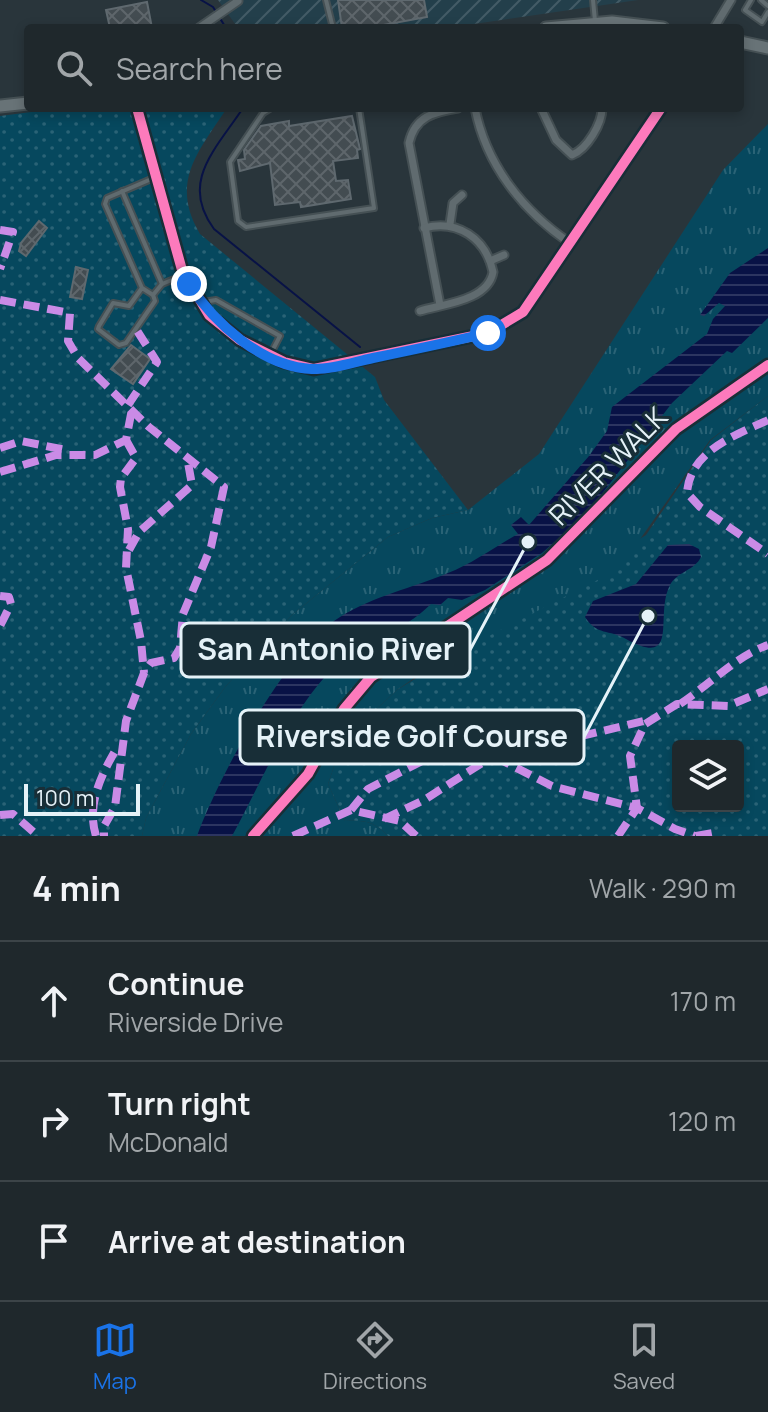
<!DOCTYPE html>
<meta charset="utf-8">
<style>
body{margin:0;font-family:Manrope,sans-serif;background:#2c3438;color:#f1f3f6}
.controls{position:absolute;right:24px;bottom:24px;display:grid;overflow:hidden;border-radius:8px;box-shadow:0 4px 12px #0003}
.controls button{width:72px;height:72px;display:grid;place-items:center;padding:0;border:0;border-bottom:2px solid #3c4448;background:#1f282c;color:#f1f3f6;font:40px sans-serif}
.scale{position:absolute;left:24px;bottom:20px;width:116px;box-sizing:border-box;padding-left:8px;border:4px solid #e5f2f8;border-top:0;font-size:22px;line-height:28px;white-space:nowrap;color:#e5f2f8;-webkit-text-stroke:6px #182e37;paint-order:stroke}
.stop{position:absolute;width:24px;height:24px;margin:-18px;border:6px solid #1a73e8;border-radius:50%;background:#fff}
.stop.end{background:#1a73e8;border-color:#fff;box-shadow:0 2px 8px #0008}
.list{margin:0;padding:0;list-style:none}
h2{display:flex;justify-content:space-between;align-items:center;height:104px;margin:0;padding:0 32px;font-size:34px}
h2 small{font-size:26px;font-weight:400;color:#a1a6a9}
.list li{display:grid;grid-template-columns:52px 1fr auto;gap:24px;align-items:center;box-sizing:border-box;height:120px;padding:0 32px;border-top:2px solid #3c4448}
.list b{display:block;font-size:30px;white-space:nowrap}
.list p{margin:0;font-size:26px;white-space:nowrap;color:#a1a6a9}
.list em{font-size:26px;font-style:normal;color:#a1a6a9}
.icon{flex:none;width:44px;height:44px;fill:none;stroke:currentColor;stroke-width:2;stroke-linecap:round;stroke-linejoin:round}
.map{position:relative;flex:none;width:768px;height:836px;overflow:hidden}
.search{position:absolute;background:#1f282c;box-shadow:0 4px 12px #0003;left:24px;right:24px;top:24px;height:88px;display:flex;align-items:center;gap:20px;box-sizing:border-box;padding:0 28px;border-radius:8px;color:#a1a6a9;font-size:30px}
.sheet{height:464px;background:#1f282c}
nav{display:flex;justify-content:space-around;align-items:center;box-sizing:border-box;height:112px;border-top:2px solid #3c4448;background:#1f282c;font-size:22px;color:#a1a6a9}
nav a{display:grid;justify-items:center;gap:4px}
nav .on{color:#1a73e8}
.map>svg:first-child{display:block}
.industrial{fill:url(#industrial-furrows)}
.grass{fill:url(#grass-dots);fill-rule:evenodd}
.park{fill:url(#park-tufts)}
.water{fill:url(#water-rules)}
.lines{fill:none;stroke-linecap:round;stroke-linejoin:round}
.stream{stroke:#081246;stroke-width:2}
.building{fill:url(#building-cross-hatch);stroke:#5f696f;stroke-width:2}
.service-casing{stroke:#455054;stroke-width:8}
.minor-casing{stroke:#455054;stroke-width:11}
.secondary-casing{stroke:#455054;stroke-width:15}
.service{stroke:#606b6f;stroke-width:4}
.minor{stroke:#606b6f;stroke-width:7}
.secondary{stroke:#687377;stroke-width:11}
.quiet{stroke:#ca8be6;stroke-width:8;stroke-dasharray:16 8;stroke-linecap:butt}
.cycleway-casing{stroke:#182e37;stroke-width:15}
.cycleway{stroke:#fd7abc;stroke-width:10}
.route{stroke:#1a73e8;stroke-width:10}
.labels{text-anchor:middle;stroke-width:6;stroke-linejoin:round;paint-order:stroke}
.street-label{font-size:28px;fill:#e5f2f8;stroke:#182e37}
.leader{fill:none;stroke:#e5f2f8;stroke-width:3}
.callout-dot{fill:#e5f2f8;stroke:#182e37;stroke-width:3}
.callout{fill:#182e37;stroke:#e5f2f8;stroke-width:3}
.callout-label{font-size:30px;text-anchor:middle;font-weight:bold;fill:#e5f2f8}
</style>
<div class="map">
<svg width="768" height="836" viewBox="0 0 768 836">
<defs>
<pattern id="industrial-furrows" width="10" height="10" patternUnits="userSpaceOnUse" patternTransform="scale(2)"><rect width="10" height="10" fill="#233f4b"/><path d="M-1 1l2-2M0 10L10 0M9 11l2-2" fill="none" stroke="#435b66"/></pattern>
<pattern id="grass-dots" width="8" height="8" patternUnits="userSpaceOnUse" patternTransform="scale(2)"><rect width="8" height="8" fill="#06485e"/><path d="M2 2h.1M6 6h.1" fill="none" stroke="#2a6376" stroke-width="1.8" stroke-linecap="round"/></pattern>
<pattern id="park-tufts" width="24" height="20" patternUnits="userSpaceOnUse" patternTransform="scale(2)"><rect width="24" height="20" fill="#06485e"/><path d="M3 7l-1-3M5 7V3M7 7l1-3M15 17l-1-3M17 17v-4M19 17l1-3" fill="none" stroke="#2a6376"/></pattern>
<pattern id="water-rules" width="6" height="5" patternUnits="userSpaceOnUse" patternTransform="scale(2)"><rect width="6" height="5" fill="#081246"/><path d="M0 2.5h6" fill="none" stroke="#2c3561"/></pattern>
<pattern id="building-cross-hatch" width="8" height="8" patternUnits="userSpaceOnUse" patternTransform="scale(2)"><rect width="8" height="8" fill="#434c51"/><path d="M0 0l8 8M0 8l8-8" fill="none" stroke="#5e666b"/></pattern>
</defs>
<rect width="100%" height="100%" fill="#29353b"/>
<path class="industrial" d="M218,0H638L446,28H238Z"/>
<g class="grass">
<path d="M63,108H227C199,151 169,182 200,234L375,377L384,400L468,510L432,518L388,537L292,615L226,686L191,734L146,818L142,836H0V116Z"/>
<path d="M768,396V836H388C374,821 365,820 345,821L328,784L343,740L397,690L646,535L711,440ZM678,746H738V806H678Z"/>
</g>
<path class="park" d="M768,124V396L710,440L619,569L436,663L397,690L343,740L328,784L345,821C365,820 374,821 388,836H142L146,818L191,734L226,686L292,615L388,537L432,518L468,510L539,454L723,170Z"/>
<g class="water">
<path d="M768,248V318L732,353L727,351L672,403L587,513L542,553L485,590L462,600L448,598L440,605L431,604C401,634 363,641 334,668C293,705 259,787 232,836H197C219,776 286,651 340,617C373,596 413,588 448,573C472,564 496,546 518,534L511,525L521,517L529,525L589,456L607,431L612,407L707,334L713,319L725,306L719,303L704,316L700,315L730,273Z"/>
<path d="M689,544L699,549L701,557C695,570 677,572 670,585C654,615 681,669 626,639C609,629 597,636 585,617L593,601L636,584L668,545Z"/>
</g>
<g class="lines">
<g class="stream">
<path d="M201,0L213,7L226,28"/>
<path d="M243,108C216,149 179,182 214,229L360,347"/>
</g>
</g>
<g class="building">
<path d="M338,0H424L427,17L367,28H342Z"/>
<path d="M147,2L152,28H110L106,10Z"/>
<path d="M352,116L360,149L357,150L358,158L333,161L336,181L348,180L351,199L301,207L300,202L275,205L270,163L240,171L238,160L245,159L244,150L261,126L289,121V126Z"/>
<path d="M39,221L47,228L26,256L19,251L21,243Z"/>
<path d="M76,267L88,270L82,299L70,297Z"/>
<path d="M131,345L150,359L133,384L111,369Z"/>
</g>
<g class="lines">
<g class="service-casing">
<g id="service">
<path d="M326,0L333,28"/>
<path d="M593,0L595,21"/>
<path d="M751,0L745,10L762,22L768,12"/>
<path d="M761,0L768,6"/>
<path d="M271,108L263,113L230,162L238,221L246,227L374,208L359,108"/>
<path d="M122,191L162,284"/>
<path d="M142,288L129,306L113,303L99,326L98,329L119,345L126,343L155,301L153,295L142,288L105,204L107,198L156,177"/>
<path d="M153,295L162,284L184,275"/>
<path d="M203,302L216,300L280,336L270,355"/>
</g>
</g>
<g class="minor-casing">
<g id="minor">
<path d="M199,28L238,1"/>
<path d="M714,28L731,0"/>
<path d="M137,108L182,270L209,315L240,340L284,362L314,369L488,333L523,312L661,108"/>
<path d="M475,108C486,165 523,211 570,243"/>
<path d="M541,108L556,140L572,155C587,149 602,124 602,108"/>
<path d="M450,224L453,203L462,195"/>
<path d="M490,261L504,255"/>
<path d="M440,305L409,143C415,116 434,112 458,108"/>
<path d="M420,311C443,304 488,301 493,272C486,238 457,219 424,228"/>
</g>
</g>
<g class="secondary-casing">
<g id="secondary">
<path d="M546,28L612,22L663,28"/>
<path d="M740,42L768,48"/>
<path d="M0,106L28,103"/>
</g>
</g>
<use href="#service" class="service"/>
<use href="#minor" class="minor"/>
<use href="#secondary" class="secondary"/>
<g class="quiet">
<path d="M0,230L13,232L0,269"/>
<path d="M0,300L70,313L68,341L78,358L149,427L224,487L211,547L183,614L180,648L174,658L151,663L144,673L126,721L115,807L104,826V836"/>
<path d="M128,405L157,362L136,329"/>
<path d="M768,420C734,436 690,451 687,493L700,507L768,554"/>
<path d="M126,440L136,458L121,478L120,487L128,529L126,568L141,641L144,673"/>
<path d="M0,448L21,441L66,450"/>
<path d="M0,472L56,455H95L126,440L132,409"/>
<path d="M129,550L139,532L192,485L187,457"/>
<path d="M0,596L9,597L11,604L0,626"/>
<path d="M680,704C709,685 736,656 768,645"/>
<path d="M495,757L552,786L637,808L630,756L645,724L677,704L728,706L768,689"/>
<path d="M351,810L368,789L424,760L470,754L490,758"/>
<path d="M0,815L13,814L38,836"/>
<path d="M384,819L424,800L490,758L648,720"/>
<path d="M96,836C86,804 102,773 118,746"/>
<path d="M293,836L351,810L400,821L416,836"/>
<path d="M618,836L637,808L675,829L695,836"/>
<path d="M696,836L718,832"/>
</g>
<g class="cycleway-casing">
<g id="cycleway">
<path d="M137,108L182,270L209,315L240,340L284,362L314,369L488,333L523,312L661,108"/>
<path d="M253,836L308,774L344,709L371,677L547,560L676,429L768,365"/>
</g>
</g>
<use href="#cycleway" class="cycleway"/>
</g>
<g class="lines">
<path class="route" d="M189,284C214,323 263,367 312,369C332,370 354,362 373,358C412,350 450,342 488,333"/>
</g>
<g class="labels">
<g class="street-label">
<text transform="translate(608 466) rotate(-45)" y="10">RIVER WALK</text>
</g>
</g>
<path class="leader" d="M528 542L470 650M648 616L584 737"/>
<g class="callout-dot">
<circle cx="528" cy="542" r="8"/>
<circle cx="648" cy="616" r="8"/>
</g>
<g class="callout">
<rect x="181" y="623" width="289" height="54" rx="8"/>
<rect x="240" y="710" width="344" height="54" rx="8"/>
</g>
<g class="callout-label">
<text x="326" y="660">San Antonio River</text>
<text x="412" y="747">Riverside Golf Course</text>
</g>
</svg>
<div class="controls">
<button><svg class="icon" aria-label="layers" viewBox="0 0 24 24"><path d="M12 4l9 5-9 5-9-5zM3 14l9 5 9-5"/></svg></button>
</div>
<div class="scale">100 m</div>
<div class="stop" style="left:488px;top:333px"></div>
<div class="stop end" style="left:189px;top:284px"></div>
<div class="search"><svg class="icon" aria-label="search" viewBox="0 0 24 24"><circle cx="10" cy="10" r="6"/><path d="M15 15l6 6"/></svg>Search here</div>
</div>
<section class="sheet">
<h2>4 min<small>Walk · 290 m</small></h2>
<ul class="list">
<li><svg class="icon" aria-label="ahead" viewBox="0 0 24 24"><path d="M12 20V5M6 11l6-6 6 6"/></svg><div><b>Continue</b><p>Riverside Drive</p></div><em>170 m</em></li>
<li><svg class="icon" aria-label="right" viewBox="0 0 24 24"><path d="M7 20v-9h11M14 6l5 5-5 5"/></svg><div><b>Turn right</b><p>McDonald</p></div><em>120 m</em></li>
<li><svg class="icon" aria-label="arrive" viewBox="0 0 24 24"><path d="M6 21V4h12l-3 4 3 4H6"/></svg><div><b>Arrive at destination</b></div></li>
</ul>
</section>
<nav>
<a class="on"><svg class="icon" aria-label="map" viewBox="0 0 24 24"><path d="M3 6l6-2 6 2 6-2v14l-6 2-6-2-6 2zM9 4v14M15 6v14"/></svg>Map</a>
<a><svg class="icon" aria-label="directions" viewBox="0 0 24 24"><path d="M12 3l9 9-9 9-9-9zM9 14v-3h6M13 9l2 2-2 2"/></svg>Directions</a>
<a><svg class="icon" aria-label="saved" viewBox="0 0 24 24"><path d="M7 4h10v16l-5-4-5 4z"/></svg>Saved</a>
</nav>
